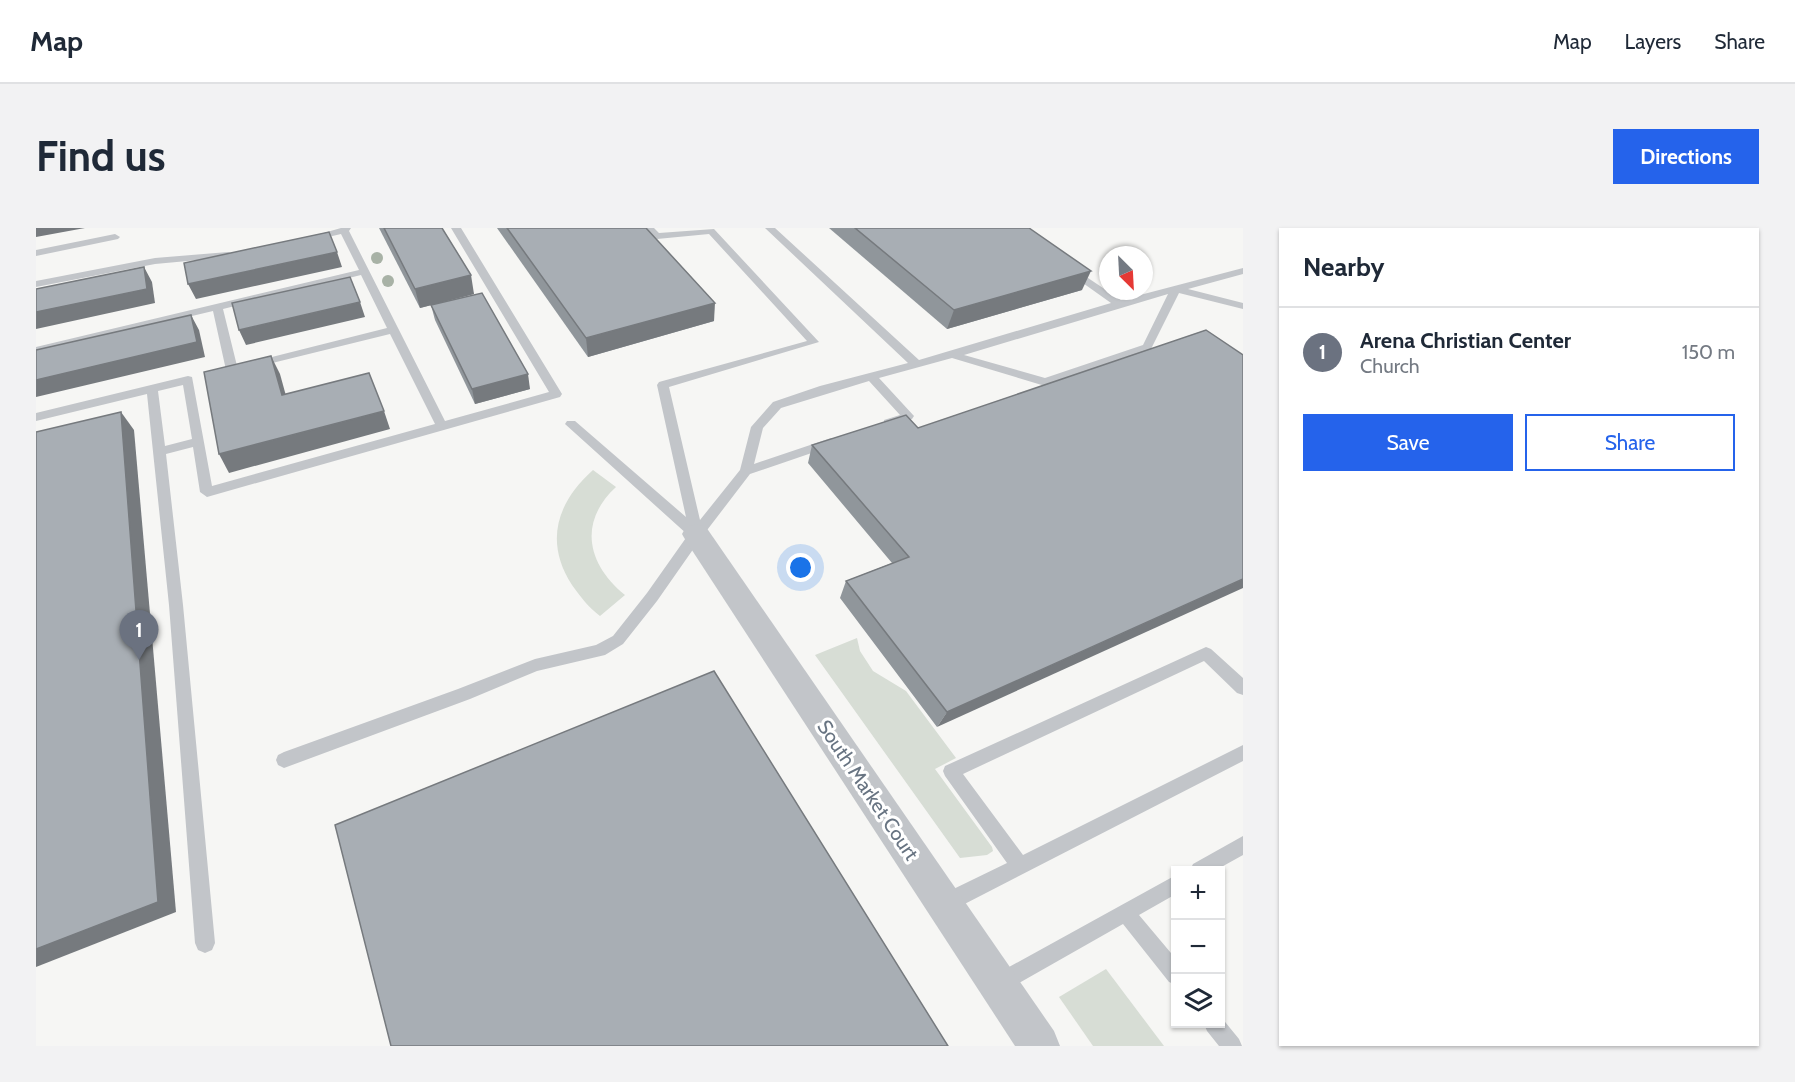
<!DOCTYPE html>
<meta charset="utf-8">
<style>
body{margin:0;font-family:Cabin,sans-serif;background:#f2f2f3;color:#1f2937}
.controls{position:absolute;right:18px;bottom:18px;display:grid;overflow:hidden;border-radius:0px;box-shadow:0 2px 4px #0004}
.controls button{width:54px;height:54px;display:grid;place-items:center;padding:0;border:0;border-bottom:2px solid #e0e1e3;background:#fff;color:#1f2937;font:30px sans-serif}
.compass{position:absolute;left:1063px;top:18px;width:54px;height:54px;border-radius:50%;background:#fff;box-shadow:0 2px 4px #0004;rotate:156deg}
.you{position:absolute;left:765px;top:340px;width:21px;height:21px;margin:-15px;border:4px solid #fff;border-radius:50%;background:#1a73e8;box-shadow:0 0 0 9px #1a73e833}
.badge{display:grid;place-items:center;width:39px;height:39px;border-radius:50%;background:#2563eb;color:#fff;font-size:20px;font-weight:700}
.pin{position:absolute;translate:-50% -50px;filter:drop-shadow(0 2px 3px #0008)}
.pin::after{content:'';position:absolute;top:32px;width:21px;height:18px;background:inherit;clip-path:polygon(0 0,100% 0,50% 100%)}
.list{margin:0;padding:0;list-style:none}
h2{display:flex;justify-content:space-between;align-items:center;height:78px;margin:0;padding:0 24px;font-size:26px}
h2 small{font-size:20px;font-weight:400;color:#747a83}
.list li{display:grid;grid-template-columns:39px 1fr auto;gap:18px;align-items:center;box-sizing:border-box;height:90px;padding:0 24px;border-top:2px solid #e0e1e3}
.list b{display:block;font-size:22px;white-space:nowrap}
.list p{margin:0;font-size:20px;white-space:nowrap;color:#747a83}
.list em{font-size:20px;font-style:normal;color:#747a83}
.actions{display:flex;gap:12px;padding:18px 24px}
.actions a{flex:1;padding:14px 0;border:2px solid #2563eb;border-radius:0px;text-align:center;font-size:21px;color:#2563eb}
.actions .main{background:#2563eb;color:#fff}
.icon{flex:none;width:33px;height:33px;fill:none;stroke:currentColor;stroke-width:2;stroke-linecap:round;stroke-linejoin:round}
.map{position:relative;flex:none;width:1207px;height:818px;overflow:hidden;border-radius:0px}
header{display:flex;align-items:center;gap:36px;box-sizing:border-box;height:84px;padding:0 30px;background:#fff;border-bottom:2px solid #e0e1e3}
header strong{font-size:28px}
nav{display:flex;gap:33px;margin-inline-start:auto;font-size:21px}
.intro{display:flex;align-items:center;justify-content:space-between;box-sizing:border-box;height:144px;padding:0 36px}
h1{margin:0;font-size:42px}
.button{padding:15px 27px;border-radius:0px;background:#2563eb;color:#fff;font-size:21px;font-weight:700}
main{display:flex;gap:36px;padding:0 36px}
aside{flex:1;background:#fff;border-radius:0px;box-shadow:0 2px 4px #0004}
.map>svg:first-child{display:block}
.green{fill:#d7ddd5}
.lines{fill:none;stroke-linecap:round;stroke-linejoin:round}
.lane{fill:#c2c5c9;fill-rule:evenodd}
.street{fill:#c2c5c9;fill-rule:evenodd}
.tree{fill:#a8b2a6}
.wall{fill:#90969b}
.shaded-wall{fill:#767a7e}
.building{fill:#a8aeb4;stroke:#767a7e;stroke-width:1.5}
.labels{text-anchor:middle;stroke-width:6;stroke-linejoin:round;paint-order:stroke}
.street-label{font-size:20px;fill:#687482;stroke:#fff}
</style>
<header>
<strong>Map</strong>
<nav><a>Map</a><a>Layers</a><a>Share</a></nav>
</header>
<div class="intro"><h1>Find us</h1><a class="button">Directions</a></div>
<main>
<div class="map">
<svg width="1207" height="818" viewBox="0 0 1207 818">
<rect width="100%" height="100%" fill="#f6f6f4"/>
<g class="green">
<path d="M557,242L580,259C542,294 551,336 589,367L564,388C552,379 545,369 536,357C508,314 521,274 557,242Z"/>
<path d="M821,410L824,423L837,443L870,463L920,530L899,541L956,619L957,623L951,627L924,630L779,427Z"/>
<path d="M1070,741L1128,818H1057L1023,769Z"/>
</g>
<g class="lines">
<g class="lane">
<path d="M305,0H315L313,3L409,193L513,164L415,0H425L526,166L524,169L171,269L164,264L157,219L130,226L147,377L179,715L176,722L169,725L162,722L159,715L133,377L111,166L0,193V185L152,148L156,149L176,258L399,196L354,106L220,139L214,136L216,134L351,100L325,47L187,81L202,142L196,146L190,142L177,83L0,125V119L323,42L305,6L275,13L270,10ZM147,157L156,211L129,218L122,163Z"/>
<path d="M608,0H618L623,5L678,1L783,114L633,159L664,292L704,242L715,199L737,174L784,158L872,135L729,0H739L883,132L1075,75L1030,43V39L1034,38L1085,72L1207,40V46L1152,61L1207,75V81L1143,65L1115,121L1009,158L916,130L843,150L878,188L876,191L852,199L848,198V192L864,187L833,153L745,180L727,200L718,236L795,210L799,211L801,214L799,217L714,246L665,310L621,373L587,416L569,427L501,443L434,471L248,540L242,537L240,532L242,527L248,524L422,461L499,431L560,417L577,408L611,365L652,307L529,196L531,193H539L650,289L621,157L623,154L771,113L673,6L621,11ZM1132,66L1107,117L1009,150L928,127Z"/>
<path d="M79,6L84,9L82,11L0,28V22Z"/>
<path d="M192,24L195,25V29L119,36L0,59V53L119,30Z"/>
<path d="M1170,419L1175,421L1207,450V467L1201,465L1168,433L927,546L987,627L1207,517V533L915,683L908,685L901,683L899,676L901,669L971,635L909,548L907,543L909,538Z"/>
<path d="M1207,608V627L1180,642H1154L1157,636Z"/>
<path d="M1140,647V666L1103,687L1140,731V757L1133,754L1087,696L969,763L962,766L955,763L952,756L955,749Z"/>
<path d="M1185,789L1203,811L1206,818H1183L1171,803L1168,796H1184Z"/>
</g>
<path class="street" d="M660,296L670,299L1018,803L1024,818H979L650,313L646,306L650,299Z"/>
</g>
<g class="tree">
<circle cx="341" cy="30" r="6"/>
<circle cx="352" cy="53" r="6"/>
</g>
<g class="wall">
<path d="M343,0H406L438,66L384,80Z"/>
<path d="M461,0H610L678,93L552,129Z"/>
<path d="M793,0H993L1046,62L911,101Z"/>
<path d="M395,77L494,161L439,176L399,92Z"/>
<path d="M1170,102L901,499L804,370L810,353L856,335L772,235L776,217L882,200Z"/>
</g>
<g class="shaded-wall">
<path d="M0,0H49L0,9Z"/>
<path d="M301,24L306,39L160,71L152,56Z"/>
<path d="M108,39L116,54L119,75L0,101V84Z"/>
<path d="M1055,43L1046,62L911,101L918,82Z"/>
<path d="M435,47L438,66L384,80L379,61Z"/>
<path d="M324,74L329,89L210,117L203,102Z"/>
<path d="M679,75L678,93L552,129L550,110Z"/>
<path d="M155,87L163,102L169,129L0,169V152Z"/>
<path d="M235,128L244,146L255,186L246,167Z"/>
<path d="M492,146L494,161L439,176L436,161Z"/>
<path d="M348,183L354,201L193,245L183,226Z"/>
<path d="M85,184L98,202L140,684L0,739V721Z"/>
<path d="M1207,351V360L901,499L911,484Z"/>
</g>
<g class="building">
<path d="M348,0H406L435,47L379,61Z"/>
<path d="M471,0H610L679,75L550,110Z"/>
<path d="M819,0H993L1055,43L918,82Z"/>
<path d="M293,4L301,24L152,56L148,35Z"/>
<path d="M108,39L111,61L0,84V61Z"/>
<path d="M314,49L324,74L203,102L196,75Z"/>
<path d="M446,65L492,146L436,161L395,77Z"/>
<path d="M155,87L161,114L0,152V122Z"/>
<path d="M1170,102L1207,127V351L911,484L810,353L873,329L776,217L870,187L882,200Z"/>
<path d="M235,128L246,167L333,145L348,183L183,226L168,144Z"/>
<path d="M85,184L122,674L0,721V204Z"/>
<path d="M678,443L912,818H355L299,597Z"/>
</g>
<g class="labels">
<g class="street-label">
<text transform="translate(832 562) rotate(56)" y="7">South Market Court</text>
</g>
</g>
</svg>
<div class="controls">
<button>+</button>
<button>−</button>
<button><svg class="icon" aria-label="layers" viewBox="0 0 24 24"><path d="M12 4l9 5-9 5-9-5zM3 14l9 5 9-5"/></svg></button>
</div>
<svg class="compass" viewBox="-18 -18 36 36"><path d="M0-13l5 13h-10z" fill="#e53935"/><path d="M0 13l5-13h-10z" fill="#747a83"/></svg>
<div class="you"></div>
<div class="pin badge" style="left:103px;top:432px;background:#6b7280">1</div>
</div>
<aside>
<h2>Nearby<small></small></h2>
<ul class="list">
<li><span class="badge" style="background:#6b7280">1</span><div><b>Arena Christian Center</b><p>Church</p></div><em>150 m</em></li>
</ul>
<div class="actions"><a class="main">Save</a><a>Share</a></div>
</aside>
</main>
